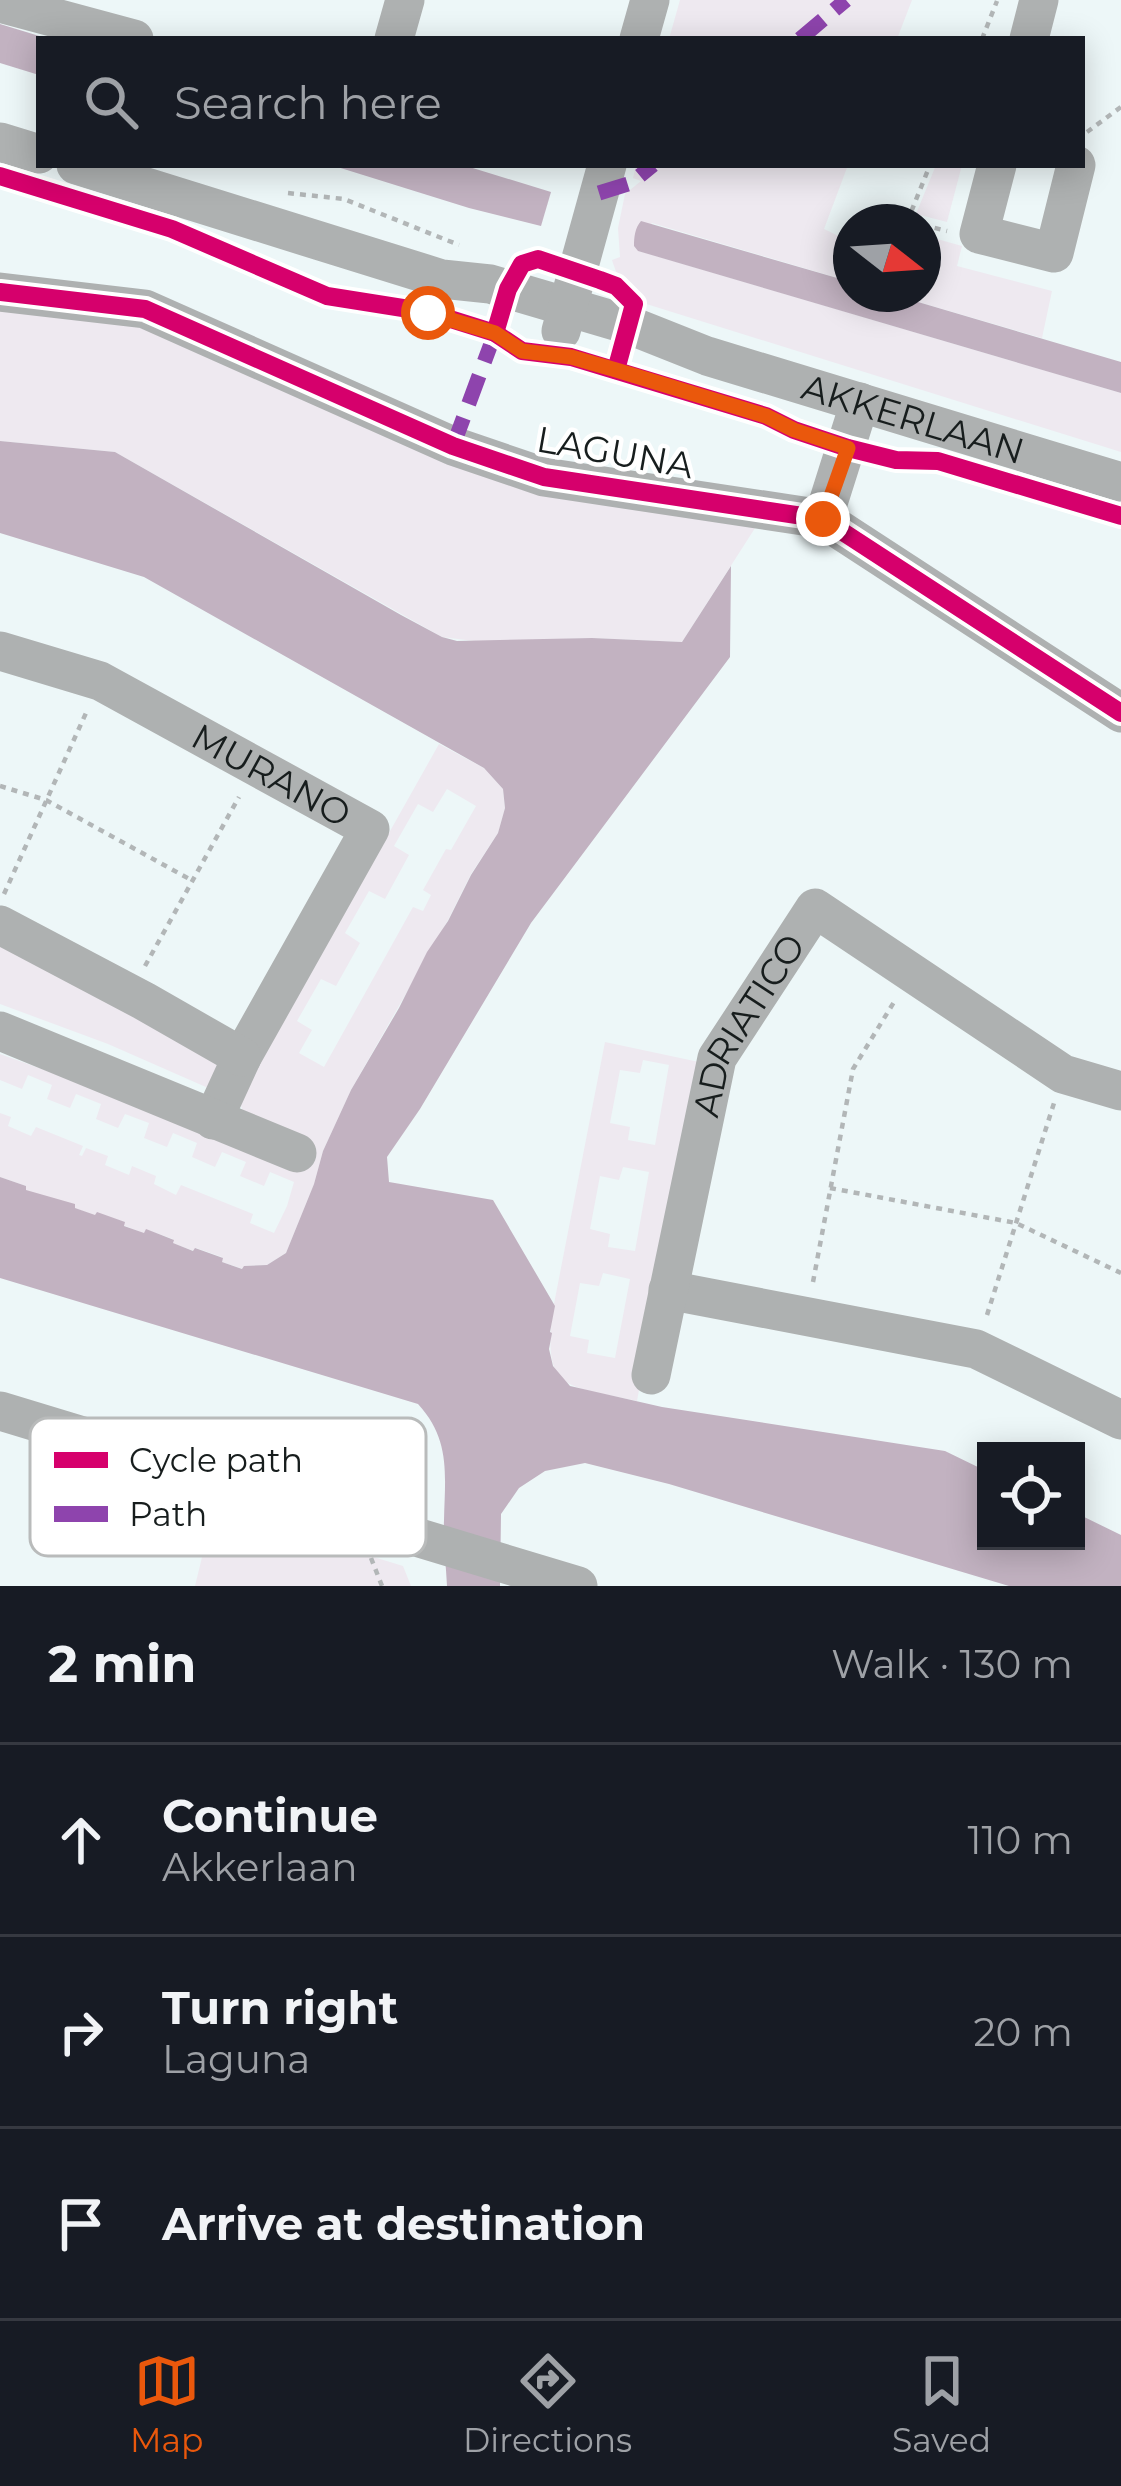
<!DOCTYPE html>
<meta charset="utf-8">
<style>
body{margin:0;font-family:Montserrat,sans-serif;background:#242831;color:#f1f3f6}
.controls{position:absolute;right:36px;bottom:36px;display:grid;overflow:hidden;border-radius:0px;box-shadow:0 6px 30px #0003}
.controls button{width:108px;height:108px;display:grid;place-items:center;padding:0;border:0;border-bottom:3px solid #363941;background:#171b24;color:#f1f3f6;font:60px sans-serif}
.compass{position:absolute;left:833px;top:204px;width:108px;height:108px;border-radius:50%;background:#171b24;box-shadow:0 6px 30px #0003;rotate:107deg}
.stop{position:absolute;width:36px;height:36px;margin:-27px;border:9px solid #ea580c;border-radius:50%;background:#fff}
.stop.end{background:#ea580c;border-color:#fff;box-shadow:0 3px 12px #0008}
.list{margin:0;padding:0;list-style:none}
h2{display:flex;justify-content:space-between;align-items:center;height:156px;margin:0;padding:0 48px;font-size:51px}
h2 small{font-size:39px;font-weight:400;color:#9ea1a6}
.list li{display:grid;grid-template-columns:78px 1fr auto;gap:36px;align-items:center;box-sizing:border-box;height:192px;padding:0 48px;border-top:3px solid #363941}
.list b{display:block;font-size:45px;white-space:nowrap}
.list p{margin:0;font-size:39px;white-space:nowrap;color:#9ea1a6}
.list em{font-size:39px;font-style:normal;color:#9ea1a6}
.icon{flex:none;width:66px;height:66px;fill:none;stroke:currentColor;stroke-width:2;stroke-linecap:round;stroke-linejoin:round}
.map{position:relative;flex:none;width:1121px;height:1586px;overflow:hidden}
.search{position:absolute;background:#171b24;box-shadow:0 6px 30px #0003;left:36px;right:36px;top:36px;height:132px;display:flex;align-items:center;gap:30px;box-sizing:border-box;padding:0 42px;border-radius:0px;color:#9ea1a6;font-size:45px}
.sheet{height:732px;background:#171b24}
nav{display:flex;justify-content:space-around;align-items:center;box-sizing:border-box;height:168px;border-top:3px solid #363941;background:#171b24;font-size:33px;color:#9ea1a6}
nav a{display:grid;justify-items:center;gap:6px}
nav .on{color:#ea580c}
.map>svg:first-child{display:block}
.green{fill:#eee9f0;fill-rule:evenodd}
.water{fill:#c2b2c1}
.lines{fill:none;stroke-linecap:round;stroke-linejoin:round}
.path{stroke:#b2b6b7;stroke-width:4.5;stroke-dasharray:6 6;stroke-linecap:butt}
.minor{stroke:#aeb1b1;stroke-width:39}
.quiet{stroke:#8e44ad;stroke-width:15;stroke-dasharray:30 15;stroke-linecap:butt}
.cycleway-casing{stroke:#fff;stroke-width:26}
.cycleway{stroke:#d6006c;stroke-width:18}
.route{stroke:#ea580c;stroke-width:15}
.labels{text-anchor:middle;stroke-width:9;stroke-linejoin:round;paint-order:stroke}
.street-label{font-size:36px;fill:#171d1d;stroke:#fff}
.key{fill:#fff;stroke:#b9bbbb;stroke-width:3}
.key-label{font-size:33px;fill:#171d1d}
</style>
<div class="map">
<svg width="1121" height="1586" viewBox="0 0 1121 1586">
<rect width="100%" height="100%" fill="#edf7f8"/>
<g class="green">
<path d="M680,0H912L897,39H669Z"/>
<path d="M636,165H848L824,229L851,242V282L652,223L639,251L1121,393V452L640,302C624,291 618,279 612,260L620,257L618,228L625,194L641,181L633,178Z"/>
<path d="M936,165H962L947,222L916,214Z"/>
<path d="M923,235L962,246L957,266L1052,291L1042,338L891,294H923Z"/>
<path d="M0,303L142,323L282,387L757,525L682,642L592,638L482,642L442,637L115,452L0,441Z"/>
<path d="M439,744L484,768L503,789L505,808L498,833L471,874L448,920L351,1090L323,1151L314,1184L286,1253L267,1265L244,1266L243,1269L222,1262V1257L196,1248L194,1251L172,1243L173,1239L147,1230L145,1234L123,1225L124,1222L98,1213L96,1216L25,1190L26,1186L0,1177V1113L11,1117L8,1126L31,1136L36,1127L83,1146L79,1155L82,1156L86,1148L108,1156L105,1165L129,1175L132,1166L156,1176L154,1184L176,1195L181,1185L253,1214L250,1223L274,1233L287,1206L294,1182L270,1172L264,1186L240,1176L246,1162L222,1152L215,1167L192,1157L197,1143L173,1133L167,1147L144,1138L149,1123L125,1114L118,1128L96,1119L101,1104L76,1094L70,1108L47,1099L52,1085L28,1075L22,1089L0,1080V1054L56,1074L245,1116L241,1106V1096ZM447,789L476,806L451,850L446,849L423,890L431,895L423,911L413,907L324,1067L299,1053L312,1030L297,1021L321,979L336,986L360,943L345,933L369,891L385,899L409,855L394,846L418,804L433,812Z"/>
<path d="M0,937L230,1060L215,1091L108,1044L0,1004Z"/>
<path d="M605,1042L699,1062L637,1401C565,1385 542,1392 553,1309ZM643,1060L669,1065L655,1145L628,1140L630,1127L610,1123L620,1070L640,1073ZM623,1167L649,1172L635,1251L608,1247L610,1234L590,1229L600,1176L619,1180ZM603,1273L630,1279L615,1358L587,1353L589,1340L570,1336L580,1283L599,1286Z"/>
<path d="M214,1508L403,1566L411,1586H195Z"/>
</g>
<g class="water">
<path d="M0,24L49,39H39V75L0,63Z"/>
<path d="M331,165H463L551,192L541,226L469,208Z"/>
<path d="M641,221L851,282V294H891L1121,362V393L638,251L634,246C634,237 635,228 641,221Z"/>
<path d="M0,441L115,452L401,615L442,637L457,641L592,638L682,642L731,566L730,657L531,923L420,1109L387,1157L389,1182L493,1200L555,1306L550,1332L552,1333L549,1349L553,1366L570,1386L662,1407L945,1451L986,1471V1541H1076V1513L1121,1535V1586H1009L669,1484L585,1463L545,1471L519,1488L501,1514L500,1586H447C446,1564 443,1542 444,1520C445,1475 451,1440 418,1404L0,1278V1177L26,1186V1190L75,1204V1208L95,1215L97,1212L125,1222L124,1226L144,1233L146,1229L174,1240L173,1243L193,1251L195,1248L223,1258L222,1262L242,1269L244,1266L267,1265L286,1253L314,1184L323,1151L351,1090L399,1008L427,952L448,921L471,875L498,833L505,808L503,789L484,768L144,577L0,533Z"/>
</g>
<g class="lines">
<g class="path">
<path d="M982,39L997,1"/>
<path d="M1087,132L1121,107"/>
<path d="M288,193L344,199L459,245"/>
<path d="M907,222L930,165"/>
<path d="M923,225L947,231"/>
<path d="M0,786L46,800L193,881"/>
<path d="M4,894L86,713"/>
<path d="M145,966L239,797"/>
<path d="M830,1188L1016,1223L1121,1273"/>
<path d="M813,1282L853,1069L894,1002"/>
<path d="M987,1315L1054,1103"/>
<path d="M371,1558L382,1586"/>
</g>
<g class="minor">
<path d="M0,3L134,39"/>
<path d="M394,39L405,0"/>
<path d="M639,39L650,0"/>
<path d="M1029,39L1039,0"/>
<path d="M0,142L39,154"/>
<path id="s1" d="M76,165L442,279L490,284L629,325L707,356L1121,482"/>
<path d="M997,165L979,234L1054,253L1076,165"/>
<path d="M0,292L145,309L453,446L544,477L823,519L1121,713"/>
<path d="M561,331L607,165"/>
<path d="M823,519L860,402"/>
<path id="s2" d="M0,651L100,681L370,829L242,1057L213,1120"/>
<path d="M0,925L144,1001L242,1057"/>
<path d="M0,1031L297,1153"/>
<path d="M668,1290L976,1349L1121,1420"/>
<path id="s3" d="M651,1375L717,1058L815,908L1063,1074L1121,1091"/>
<path d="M0,1411L578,1586"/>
</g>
<g class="quiet">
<path d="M800,39L846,0"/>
<path d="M599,193L631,183L653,165"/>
<path d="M453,446L495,333"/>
</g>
<g class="cycleway-casing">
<g id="cycleway">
<path d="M0,176L172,229L327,296L428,312L495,333L522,351L571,357L766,416L794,430L848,448L896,460L938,461L1121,516"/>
<path d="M0,292L145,309L453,446L544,477L823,519L1121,713"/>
<path d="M495,333L508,289L522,264L538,259L600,280L616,286L634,304L616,370"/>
</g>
</g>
<use href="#cycleway" class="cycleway"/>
</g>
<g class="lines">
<path class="route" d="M428,313L495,333L522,351L571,357L616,370L766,416L794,430L848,448L823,519"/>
</g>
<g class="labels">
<g class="street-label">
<text dy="13" stroke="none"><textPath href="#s1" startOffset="876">AKKERLAAN</textPath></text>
<text transform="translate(615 452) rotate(10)" y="13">LAGUNA</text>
<text dy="13" stroke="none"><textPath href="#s2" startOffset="300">MURANO</textPath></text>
<text dy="13" stroke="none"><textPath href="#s3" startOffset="366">ADRIATICO</textPath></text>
</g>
</g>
<rect x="30" y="1418" width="396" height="138" rx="18" class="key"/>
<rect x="54" y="1452" width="54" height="16" fill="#d6006c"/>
<rect x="54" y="1506" width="54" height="16" fill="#8e44ad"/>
<g class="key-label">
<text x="129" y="1472">Cycle path</text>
<text x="129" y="1526">Path</text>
</g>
</svg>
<div class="controls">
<button><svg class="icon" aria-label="locate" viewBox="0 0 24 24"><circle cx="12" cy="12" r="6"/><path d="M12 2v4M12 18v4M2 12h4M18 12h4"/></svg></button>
</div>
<svg class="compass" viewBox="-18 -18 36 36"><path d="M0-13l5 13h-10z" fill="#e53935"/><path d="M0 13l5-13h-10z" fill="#9ea1a6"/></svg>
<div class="stop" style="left:428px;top:313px"></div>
<div class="stop end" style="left:823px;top:519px"></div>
<div class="search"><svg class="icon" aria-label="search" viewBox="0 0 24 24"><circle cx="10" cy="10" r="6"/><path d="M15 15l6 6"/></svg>Search here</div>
</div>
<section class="sheet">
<h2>2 min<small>Walk · 130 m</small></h2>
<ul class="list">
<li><svg class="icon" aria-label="ahead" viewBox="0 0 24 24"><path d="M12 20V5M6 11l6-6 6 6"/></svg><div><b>Continue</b><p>Akkerlaan</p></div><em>110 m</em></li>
<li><svg class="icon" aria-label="right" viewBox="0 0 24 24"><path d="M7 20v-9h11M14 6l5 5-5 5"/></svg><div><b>Turn right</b><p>Laguna</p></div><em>20 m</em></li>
<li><svg class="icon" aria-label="arrive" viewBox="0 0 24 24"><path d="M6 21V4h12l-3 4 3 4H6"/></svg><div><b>Arrive at destination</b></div></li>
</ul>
</section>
<nav>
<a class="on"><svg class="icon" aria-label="map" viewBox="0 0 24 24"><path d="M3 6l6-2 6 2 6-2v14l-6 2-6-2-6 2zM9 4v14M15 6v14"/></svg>Map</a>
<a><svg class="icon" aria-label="directions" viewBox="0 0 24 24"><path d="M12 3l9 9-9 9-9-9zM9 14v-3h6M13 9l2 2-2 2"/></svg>Directions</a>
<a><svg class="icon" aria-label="saved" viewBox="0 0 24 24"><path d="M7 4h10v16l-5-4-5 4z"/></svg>Saved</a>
</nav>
